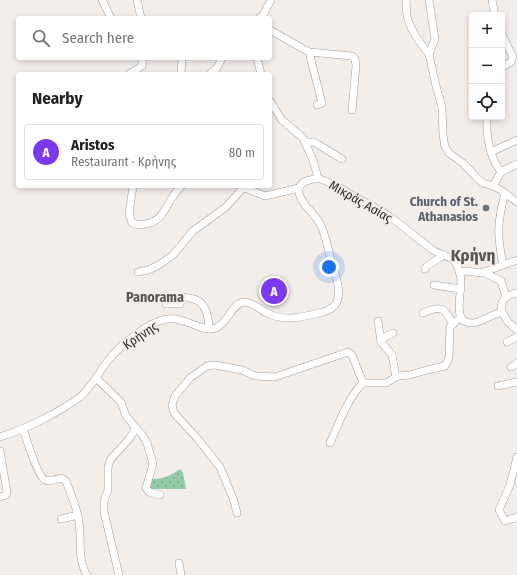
<!DOCTYPE html>
<meta charset="utf-8">
<style>
body{margin:0;font-family:"Fira Sans Condensed",sans-serif;background:#f2f2f2;color:#202124}
.controls{position:absolute;right:12px;top:12px;display:grid;overflow:hidden;border-radius:4px;box-shadow:0 2px 6px #0003}
.controls button{width:36px;height:36px;display:grid;place-items:center;padding:0;border:0;border-bottom:1px solid #e0e0e0;background:#fff;color:#202124;font:20px sans-serif}
.you{position:absolute;left:329px;top:267px;width:14px;height:14px;margin:-10px;border:3px solid #fff;border-radius:50%;background:#1a73e8;box-shadow:0 0 0 6px #1a73e833}
.badge{display:grid;place-items:center;width:26px;height:26px;border-radius:50%;background:#7c3aed;color:#fff;font-size:13px;font-weight:700}
.pin{position:absolute;translate:-50% -50%;border:2px solid #fff;box-shadow:0 1px 4px #0006}
.list{margin:0;padding:0;list-style:none}
h2{display:flex;justify-content:space-between;align-items:center;height:52px;margin:0;padding:0 16px;font-size:17px}
h2 small{font-size:13px;font-weight:400;color:#757577}
.list li{display:grid;grid-template-columns:26px 1fr auto;gap:12px;align-items:center;box-sizing:border-box;height:56px;margin:0 8px 8px;padding:0 8px;border:1px solid #e0e0e0;border-radius:4px}
.list b{display:block;font-size:15px;white-space:nowrap}
.list p{margin:0;font-size:13px;white-space:nowrap;color:#757577}
.list em{font-size:13px;font-style:normal;color:#757577}
.icon{flex:none;width:22px;height:22px;fill:none;stroke:currentColor;stroke-width:2;stroke-linecap:round;stroke-linejoin:round}
.map{position:relative;flex:none;width:517px;height:575px;overflow:hidden}
.search{position:absolute;background:#fff;box-shadow:0 2px 6px #0003;left:16px;top:16px;width:256px;height:44px;display:flex;align-items:center;gap:10px;box-sizing:border-box;padding:0 14px;border-radius:4px;color:#757577;font-size:15px}
.panel{position:absolute;background:#fff;box-shadow:0 2px 6px #0003;left:16px;top:72px;width:256px;height:116px;border-radius:4px}
.map>svg:first-child{display:block}
.grass{fill:url(#grass-dots)}
.lines{fill:none;stroke-linecap:round;stroke-linejoin:round}
.minor-casing{stroke:#a29c9a;stroke-width:8}
.minor{stroke:#fff;stroke-width:7}
.worship-dot{fill:#6b7280;stroke:#f4eeeb;stroke-width:1.5}
.labels{text-anchor:middle;stroke-width:4;stroke-linejoin:round;paint-order:stroke}
.street-label{font-size:13px;fill:#302e2d;stroke:#f4eeeb}
.worship-label{font-size:13px;font-weight:bold;fill:#5b616d;stroke:#f4eeeb;text-anchor:end}
.neighbourhood-label{font-size:14px;font-weight:bold;fill:#5b5654;stroke:#f4eeeb}
.district-label{font-size:17px;font-weight:bold;fill:#5b5654;stroke:#f4eeeb}
</style>
<div class="map">
<svg width="517" height="575" viewBox="0 0 517 575">
<defs>
<pattern id="grass-dots" width="8" height="8" patternUnits="userSpaceOnUse"><rect width="8" height="8" fill="#94cba9"/><path d="M2 2h.1M6 6h.1" fill="none" stroke="#79a58a" stroke-width="1.8" stroke-linecap="round"/></pattern>
</defs>
<rect width="100%" height="100%" fill="#f4eeeb"/>
<path class="grass" d="M180,469L183,473L186,489H147L151,479C163,479 170,476 180,469Z"/>
<g class="lines">
<g class="minor-casing">
<g id="minor">
<path d="M102,0L111,18"/>
<path d="M137,0L141,18"/>
<path d="M406,0C407,5 406,11 407,16C410,30 420,43 429,54"/>
<path d="M429,0L435,39L429,54L436,86L442,107L443,135L445,147L449,153L464,164L478,179L483,183L496,187L517,202"/>
<path d="M492,0L495,15"/>
<path d="M259,18L263,15L271,0"/>
<path d="M270,30L309,52L352,56L355,59L356,66L352,110"/>
<path d="M502,35L513,57L511,62L502,67"/>
<path d="M309,52L322,103L317,105"/>
<path d="M257,58L261,74"/>
<path d="M129,74L142,66L143,58"/>
<path d="M181,74L182,58"/>
<path d="M210,74L217,68L222,58"/>
<path d="M270,101L282,120L303,138L313,160L318,178"/>
<path d="M487,117C486,137 489,156 501,172L493,186"/>
<path d="M305,142H314L342,159"/>
<path d="M491,152L517,140"/>
<path d="M501,172L517,164"/>
<path d="M133,186L129,214L132,223C136,225 140,225 145,224C167,221 165,200 182,186"/>
<path d="M240,186L265,196L299,188"/>
<path d="M503,265L517,260"/>
<path d="M425,269L427,266L444,255"/>
<path d="M138,272L148,270L159,265L173,255L193,231L226,207L243,188"/>
<path d="M459,272L466,271L482,273L503,265C497,234 497,224 505,193"/>
<path d="M483,272L501,281L506,297"/>
<path d="M434,285L461,289"/>
<path d="M166,297C194,297 208,296 209,329"/>
<path d="M166,304H180L183,297"/>
<path d="M502,312C499,301 506,295 517,293"/>
<path d="M423,313C441,305 444,307 453,324"/>
<path d="M378,321L381,342L392,355L396,377"/>
<path d="M381,342L385,337L393,333"/>
<path d="M507,342L517,337"/>
<path d="M511,367L517,363"/>
<path d="M96,378L121,402L126,416L143,436L147,443L153,464L146,488L149,492L160,495"/>
<path d="M498,386L517,382"/>
<path d="M23,429C26,438 38,477 45,480C50,482 57,479 61,478L66,481C70,492 76,505 78,517C83,536 76,558 87,575"/>
<path d="M0,437C26,429 58,413 80,397C91,388 98,374 106,363C118,347 147,322 167,319C184,316 202,333 216,328C228,323 232,303 244,302C252,302 259,309 267,313C285,322 304,317 323,312C329,310 334,308 337,302C342,289 334,272 331,259C327,246 326,234 319,222C313,212 300,203 299,192C298,185 304,181 310,180C313,179 317,178 320,179C334,183 346,192 359,199C369,205 381,210 390,217C405,227 418,240 433,250C440,255 450,255 455,262C459,268 461,276 461,283C461,292 455,315 464,321C476,328 490,314 502,312L508,322L517,330"/>
<path d="M330,443C338,425 349,396 363,383"/>
<path d="M0,451L7,492L6,495L0,497"/>
<path d="M517,457L510,485L499,510L505,521L517,517"/>
<path d="M237,513L234,501L220,467L197,438L174,413L172,405L175,396L190,378L207,366L215,365L242,370L255,376L275,377L348,352L352,355L363,383H386L398,376L410,375L427,370L445,366L449,358L450,327L461,317"/>
<path d="M61,519L78,515"/>
<path d="M179,563L181,575"/>
<path d="M119,575L104,512V501L108,490V468L110,460L129,439L136,428"/>
</g>
</g>
<use href="#minor" class="minor"/>
</g>
<circle class="worship-dot" cx="486" cy="208" r="4"/>
<g class="labels">
<g class="street-label">
<text transform="translate(361 201) rotate(30)" y="5">Μικράς Ασίας</text>
<text transform="translate(140 335) rotate(-34)" y="5">Κρήνης</text>
</g>
<g class="worship-label">
<text x="478" y="206">Church of St.<tspan x="478" dy="15">Athanasios</tspan></text>
</g>
<g class="neighbourhood-label">
<text x="155" y="302">Panorama</text>
</g>
<g class="district-label">
<text x="473" y="261">Κρήνη</text>
</g>
</g>
</svg>
<div class="controls">
<button>+</button>
<button>−</button>
<button><svg class="icon" aria-label="locate" viewBox="0 0 24 24"><circle cx="12" cy="12" r="6"/><path d="M12 2v4M12 18v4M2 12h4M18 12h4"/></svg></button>
</div>
<div class="you"></div>
<div class="pin badge" style="left:274px;top:291px">A</div>
<div class="search"><svg class="icon" aria-label="search" viewBox="0 0 24 24"><circle cx="10" cy="10" r="6"/><path d="M15 15l6 6"/></svg>Search here</div>
<section class="panel">
<h2>Nearby<small></small></h2>
<ul class="list">
<li><span class="badge">A</span><div><b>Aristos</b><p>Restaurant · Κρήνης</p></div><em>80 m</em></li>
</ul>
</section>
</div>
